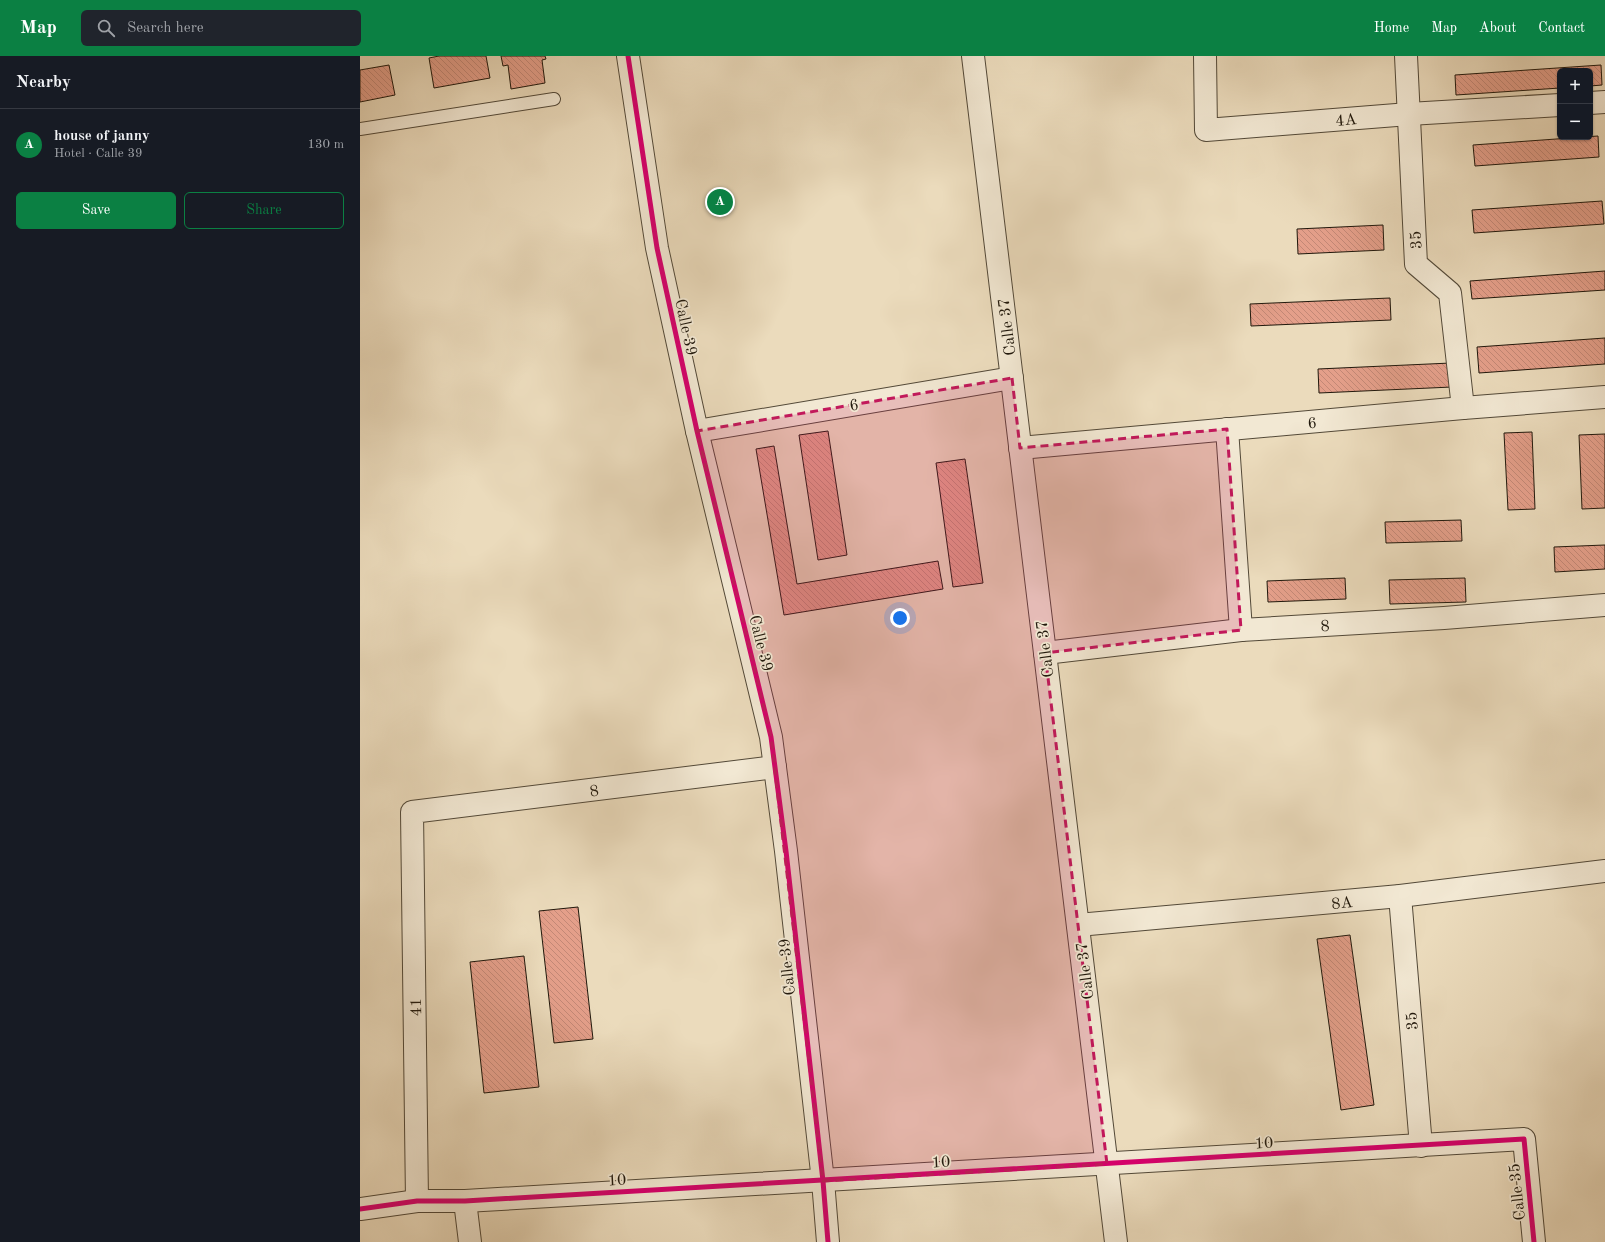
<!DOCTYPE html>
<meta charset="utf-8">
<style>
body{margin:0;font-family:"Old Standard TT",serif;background:#20242c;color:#f1f3f6}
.controls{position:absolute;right:12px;top:12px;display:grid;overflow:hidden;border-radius:6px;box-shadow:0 1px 3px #0004}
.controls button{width:36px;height:36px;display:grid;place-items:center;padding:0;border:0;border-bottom:1px solid #363941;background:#171b24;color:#f1f3f6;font:20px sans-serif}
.you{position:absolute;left:540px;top:562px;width:14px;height:14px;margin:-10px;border:3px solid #fff;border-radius:50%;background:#1a73e8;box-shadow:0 0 0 6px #1a73e833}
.badge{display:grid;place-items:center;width:26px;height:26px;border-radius:50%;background:#0b8043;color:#fff;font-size:13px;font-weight:700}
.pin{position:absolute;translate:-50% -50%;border:2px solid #fff;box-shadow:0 1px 4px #0006}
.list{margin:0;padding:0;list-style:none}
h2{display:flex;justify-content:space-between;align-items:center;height:52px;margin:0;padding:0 16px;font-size:17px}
h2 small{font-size:13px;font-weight:400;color:#9ea1a6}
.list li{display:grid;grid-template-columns:26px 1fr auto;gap:12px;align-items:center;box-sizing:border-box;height:72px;padding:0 16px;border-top:1px solid #363941}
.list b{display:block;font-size:15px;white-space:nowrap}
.list p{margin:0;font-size:13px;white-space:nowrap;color:#9ea1a6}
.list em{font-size:13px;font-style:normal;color:#9ea1a6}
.actions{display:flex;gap:8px;padding:12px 16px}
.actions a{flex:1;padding:9px 0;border:1px solid #0b8043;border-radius:6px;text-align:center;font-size:14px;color:#0b8043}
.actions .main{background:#0b8043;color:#fff}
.icon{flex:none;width:22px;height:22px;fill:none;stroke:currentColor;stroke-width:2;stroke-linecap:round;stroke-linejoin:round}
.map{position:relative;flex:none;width:1245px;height:1186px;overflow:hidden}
header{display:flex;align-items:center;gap:24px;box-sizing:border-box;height:56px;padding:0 20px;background:#0b8043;color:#fff}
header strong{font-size:19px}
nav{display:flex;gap:22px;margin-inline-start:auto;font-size:14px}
.search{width:280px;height:36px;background:#20242c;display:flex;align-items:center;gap:10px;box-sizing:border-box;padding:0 14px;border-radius:6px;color:#9ea1a6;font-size:15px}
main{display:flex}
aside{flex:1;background:#171b24}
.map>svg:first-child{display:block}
.building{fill:url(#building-back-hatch);stroke:#20180c}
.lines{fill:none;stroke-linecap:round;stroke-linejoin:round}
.service-casing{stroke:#534938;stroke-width:14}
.minor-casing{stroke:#534938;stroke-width:24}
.tertiary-casing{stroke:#534938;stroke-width:24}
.service{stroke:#f2e8d3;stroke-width:12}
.minor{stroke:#f2e8d3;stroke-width:22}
.tertiary{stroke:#f2e8d3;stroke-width:22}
.cycleway-casing{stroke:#f2e8d3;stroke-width:8}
.cycleway{stroke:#d6006c;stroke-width:5}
.marked{fill:#c2185b;fill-opacity:0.2;stroke:#c2185b;stroke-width:3;stroke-dasharray:8 5;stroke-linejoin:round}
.labels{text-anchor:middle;stroke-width:3.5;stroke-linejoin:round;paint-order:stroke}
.street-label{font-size:16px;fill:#20180c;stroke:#f2e8d3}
</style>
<header>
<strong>Map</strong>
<div class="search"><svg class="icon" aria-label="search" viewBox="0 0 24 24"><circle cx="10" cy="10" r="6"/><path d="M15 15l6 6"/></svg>Search here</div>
<nav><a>Home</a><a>Map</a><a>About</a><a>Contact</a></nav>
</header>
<main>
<aside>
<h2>Nearby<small></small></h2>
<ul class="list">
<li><span class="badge">A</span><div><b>house of janny</b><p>Hotel · Calle 39</p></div><em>130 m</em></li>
</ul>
<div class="actions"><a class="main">Save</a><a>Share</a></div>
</aside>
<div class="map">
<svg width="1245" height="1186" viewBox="0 0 1245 1186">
<defs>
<pattern id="building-back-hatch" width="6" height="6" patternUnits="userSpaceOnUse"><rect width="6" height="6" fill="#e49f8a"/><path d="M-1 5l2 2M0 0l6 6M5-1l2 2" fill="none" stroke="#c38876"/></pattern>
</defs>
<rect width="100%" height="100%" fill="#ebdbbc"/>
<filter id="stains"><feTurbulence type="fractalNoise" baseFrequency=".005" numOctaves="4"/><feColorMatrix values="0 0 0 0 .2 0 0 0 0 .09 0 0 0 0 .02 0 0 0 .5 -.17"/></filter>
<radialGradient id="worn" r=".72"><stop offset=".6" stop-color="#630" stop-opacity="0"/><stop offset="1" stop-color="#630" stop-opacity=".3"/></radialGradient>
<g class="building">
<path d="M79,0H126L130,22L74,32L69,2Z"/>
<path d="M141,0H185L186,3L182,4L185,27L151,33L148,9L143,10Z"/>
<path d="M29,9L35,39L0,46V14Z"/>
<path d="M1241,9L1242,29L1230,30V15H1200V32L1096,39L1095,19Z"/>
<path d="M1238,80L1239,101L1115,110L1113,89Z"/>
<path d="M1242,145L1244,168L1114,177L1112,154Z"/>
<path d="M1023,169L1024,194L938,198L937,173Z"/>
<path d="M1245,215V234L1112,243L1110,225Z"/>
<path d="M1030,242L1031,264L891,270L890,248Z"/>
<path d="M1245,282V308L1119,317L1117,291Z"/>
<path d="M1091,307L1092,331L959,337L958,313Z"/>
<path d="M468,375L487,499L458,504L439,379Z"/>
<path d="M1172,376L1175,453L1148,454L1144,377Z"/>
<path d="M1245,378V452L1222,453L1219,379Z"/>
<path d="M414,390L437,528L578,505L583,533L424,559L396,393Z"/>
<path d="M605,403L623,527L593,531L576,407Z"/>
<path d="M1101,464L1102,485L1026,487L1025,466Z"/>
<path d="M1245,489V513L1195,516L1194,491Z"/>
<path d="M985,522L986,543L908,546L907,525Z"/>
<path d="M1105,522L1106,546L1030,548L1029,524Z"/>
<path d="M218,851L233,983L194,987L179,855Z"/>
<path d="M990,879L1014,1049L981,1054L957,883Z"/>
<path d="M164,900L179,1031L124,1037L110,906Z"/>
</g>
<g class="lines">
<g class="service-casing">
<path id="service" d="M0,73L194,43"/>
</g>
<g class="minor-casing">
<g id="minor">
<path d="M613,0L756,1186"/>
<path d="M845,0L846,74L1049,58L1200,49"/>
<path d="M1046,0L1056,208L1090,237L1103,352"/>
<path d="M1230,47L1245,46"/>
<path d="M867,373L881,574"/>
<path d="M337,375L652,322"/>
<path d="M660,392L1103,352L1245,341"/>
<path d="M685,597L881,574L1084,562L1245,549"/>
<path d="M1040,840L1061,1090"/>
<path d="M718,869L1040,840L1245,815"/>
<path d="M57,1145L52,756L415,711"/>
<path d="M105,1145L110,1186"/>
<path d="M0,1153L57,1145H105L1164,1083L1174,1186"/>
</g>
</g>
<g class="tertiary-casing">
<path id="tertiary" d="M268,0L297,192L337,375L411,681L426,795L463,1125L468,1186"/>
</g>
<use href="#service" class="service"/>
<use href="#minor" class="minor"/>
<use href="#tertiary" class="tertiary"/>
<g class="cycleway-casing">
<g id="cycleway">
<path d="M268,0L297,192L337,375L411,681L426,795L463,1125L468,1186"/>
<path d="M0,1153L57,1145H105L1164,1083L1174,1186"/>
</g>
</g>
<use href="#cycleway" class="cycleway"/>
</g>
<path class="marked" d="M652,322L660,392L867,373L881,574L685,597L747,1108L463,1125L411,681L337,375Z"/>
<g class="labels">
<g class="street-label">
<text transform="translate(986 63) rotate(-5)" y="6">4A</text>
<text transform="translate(1055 184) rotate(-93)" y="6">35</text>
<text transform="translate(327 271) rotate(78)" y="6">Calle 39</text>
<text transform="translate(646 271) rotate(-97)" y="6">Calle 37</text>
<text transform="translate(494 348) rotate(-9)" y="6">6</text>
<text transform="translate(952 366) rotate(-5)" y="6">6</text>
<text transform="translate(965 569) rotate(-3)" y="6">8</text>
<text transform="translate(402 587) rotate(76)" y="6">Calle 39</text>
<text transform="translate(684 593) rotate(-97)" y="6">Calle 37</text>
<text transform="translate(234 734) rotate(-7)" y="6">8</text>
<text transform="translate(982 846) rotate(-5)" y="6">8A</text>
<text transform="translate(426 911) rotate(-96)" y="6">Calle 39</text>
<text transform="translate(724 915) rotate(-97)" y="6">Calle 37</text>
<text transform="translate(55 951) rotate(-91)" y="6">41</text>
<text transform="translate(1051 965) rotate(-95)" y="6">35</text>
<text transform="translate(904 1086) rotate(-3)" y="6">10</text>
<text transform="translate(581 1105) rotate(-3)" y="6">10</text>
<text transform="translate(257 1123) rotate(-3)" y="6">10</text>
<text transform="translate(1156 1136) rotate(-96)" y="6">Calle 35</text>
</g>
</g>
<rect width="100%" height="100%" filter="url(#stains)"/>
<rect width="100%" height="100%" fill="url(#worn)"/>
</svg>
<div class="controls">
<button>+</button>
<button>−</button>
</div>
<div class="you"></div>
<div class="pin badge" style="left:360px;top:146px">A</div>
</div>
</main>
